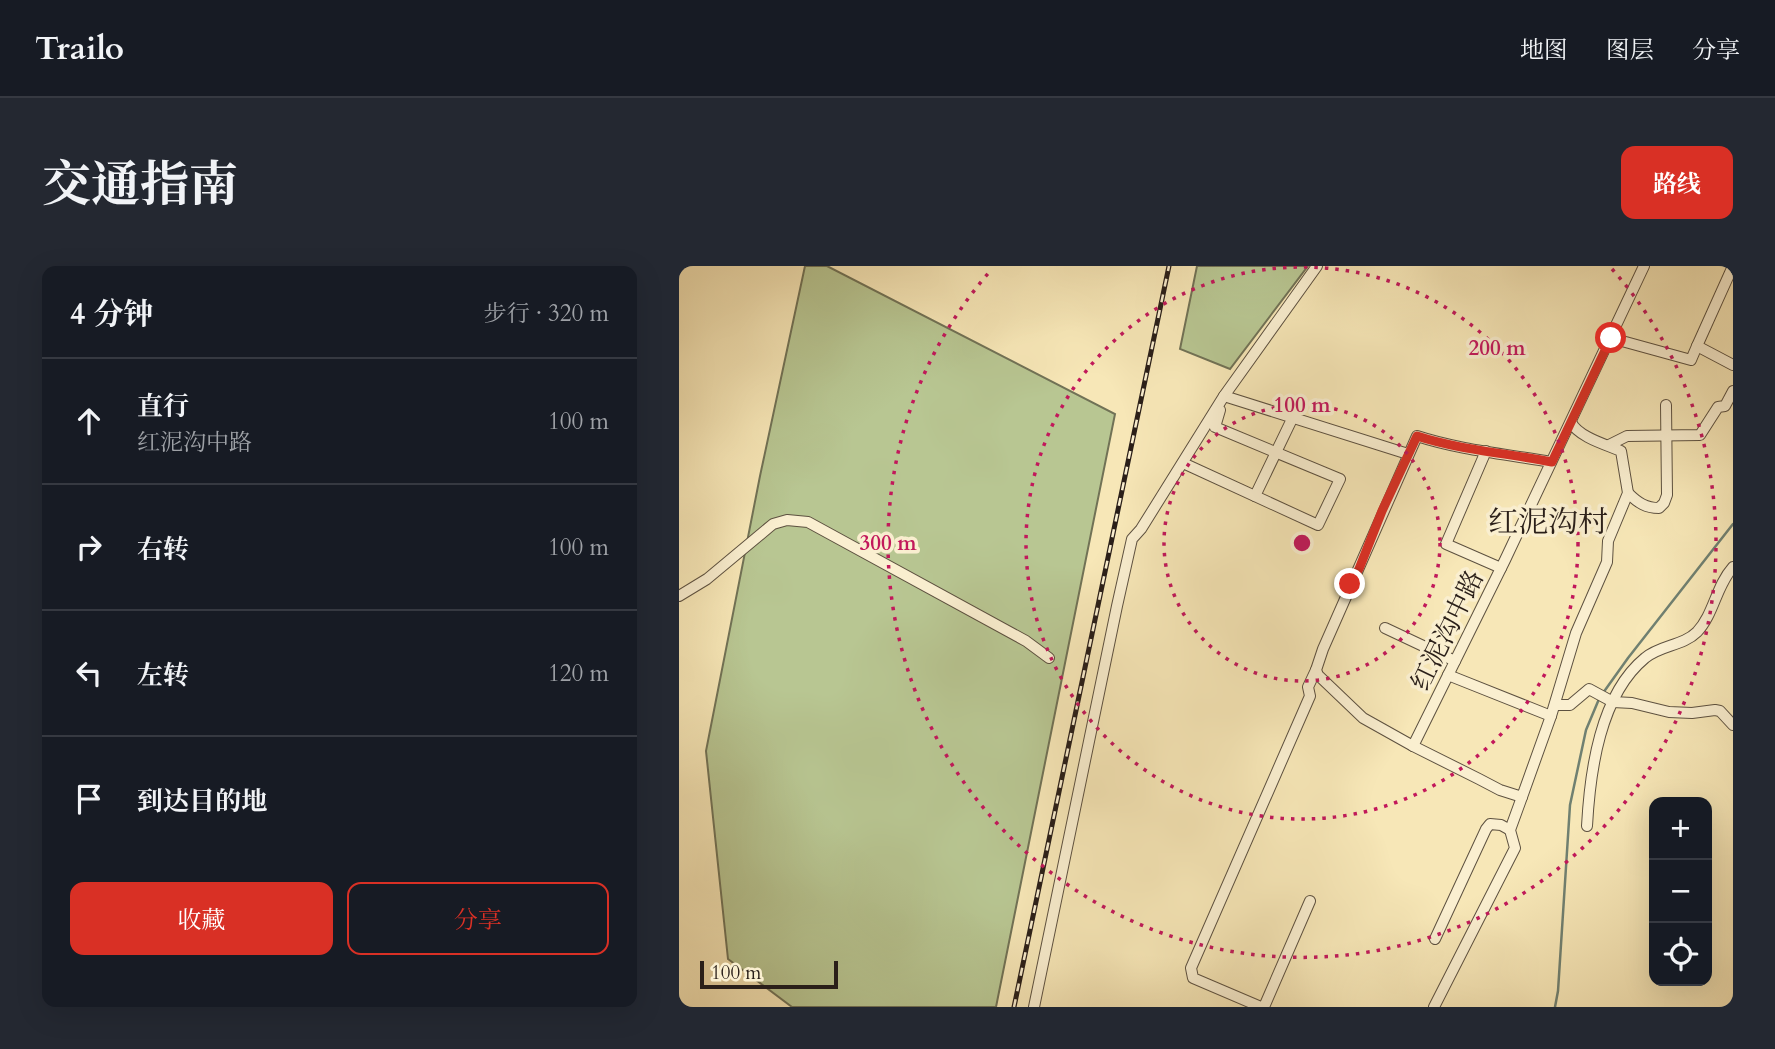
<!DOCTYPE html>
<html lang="zh">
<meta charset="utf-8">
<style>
body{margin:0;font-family:Cardo,"Noto Serif SC",serif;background:#242831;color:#f1f3f6}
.controls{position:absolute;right:21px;bottom:21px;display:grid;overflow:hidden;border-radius:14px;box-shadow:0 7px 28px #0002}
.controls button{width:63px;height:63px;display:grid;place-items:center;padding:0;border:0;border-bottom:2px solid #363941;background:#171b24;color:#f1f3f6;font:35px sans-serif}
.scale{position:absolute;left:21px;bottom:18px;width:138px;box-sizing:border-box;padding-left:7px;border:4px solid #2a1f19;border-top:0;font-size:19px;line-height:24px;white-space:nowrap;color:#2a1f19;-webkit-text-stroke:5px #faefd0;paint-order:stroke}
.stop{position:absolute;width:21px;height:21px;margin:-16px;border:5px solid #d93025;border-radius:50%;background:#fff}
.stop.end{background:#d93025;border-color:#fff;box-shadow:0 2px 7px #0008}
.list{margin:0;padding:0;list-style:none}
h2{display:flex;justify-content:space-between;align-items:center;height:91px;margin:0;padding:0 28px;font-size:30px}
h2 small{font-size:23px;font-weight:400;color:#9ea1a6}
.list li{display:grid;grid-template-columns:46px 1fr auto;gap:21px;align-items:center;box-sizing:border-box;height:126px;padding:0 28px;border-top:2px solid #363941}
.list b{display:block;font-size:26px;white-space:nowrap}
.list p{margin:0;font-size:23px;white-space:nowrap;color:#9ea1a6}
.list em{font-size:23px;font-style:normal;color:#9ea1a6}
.actions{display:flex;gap:14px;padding:21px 28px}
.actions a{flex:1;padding:16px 0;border:2px solid #d93025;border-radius:14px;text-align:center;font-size:24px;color:#d93025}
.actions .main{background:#d93025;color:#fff}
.icon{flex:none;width:38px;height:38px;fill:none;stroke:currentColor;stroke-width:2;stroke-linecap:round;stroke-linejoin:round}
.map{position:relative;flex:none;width:1054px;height:741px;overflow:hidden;border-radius:14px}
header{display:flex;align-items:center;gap:42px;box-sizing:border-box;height:98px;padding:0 35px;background:#171b24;border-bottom:2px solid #363941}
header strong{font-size:33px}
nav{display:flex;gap:38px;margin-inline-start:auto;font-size:24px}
.intro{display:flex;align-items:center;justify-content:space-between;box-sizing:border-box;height:168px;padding:0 42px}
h1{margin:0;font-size:49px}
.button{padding:18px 32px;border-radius:14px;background:#d93025;color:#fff;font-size:24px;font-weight:700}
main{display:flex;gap:42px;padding:0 42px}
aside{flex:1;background:#171b24;border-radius:14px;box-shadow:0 7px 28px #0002}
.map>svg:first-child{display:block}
.green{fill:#b8c692;stroke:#717256;stroke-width:2}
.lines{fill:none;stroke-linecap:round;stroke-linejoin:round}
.stream{stroke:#708071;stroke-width:2.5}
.minor-casing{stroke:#5d5140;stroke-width:12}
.minor{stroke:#faefd0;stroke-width:10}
.rail-casing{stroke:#2a1f19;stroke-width:5}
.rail{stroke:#faefd0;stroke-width:2.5;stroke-dasharray:8;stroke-linecap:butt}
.route{stroke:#d93025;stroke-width:9}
.ring{fill:none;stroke:#c2185b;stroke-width:3.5;stroke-dasharray:3.5 7}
.labels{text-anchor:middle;stroke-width:7;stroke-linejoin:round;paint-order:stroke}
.street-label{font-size:26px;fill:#2a1f19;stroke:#faefd0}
.quarter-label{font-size:30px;fill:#2a1f19;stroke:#faefd0}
.centre{fill:#c2185b;stroke:#faefd0;stroke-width:3.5}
.ring-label{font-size:21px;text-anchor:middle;font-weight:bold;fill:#c2185b;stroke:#faefd0;stroke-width:7;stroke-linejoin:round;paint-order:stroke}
</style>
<header>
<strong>Trailo</strong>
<nav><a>地图</a><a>图层</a><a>分享</a></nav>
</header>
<div class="intro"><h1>交通指南</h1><a class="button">路线</a></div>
<main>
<aside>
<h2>4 分钟<small>步行 · 320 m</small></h2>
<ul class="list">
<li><svg class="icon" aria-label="ahead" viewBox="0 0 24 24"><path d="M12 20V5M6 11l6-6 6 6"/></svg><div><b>直行</b><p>红泥沟中路</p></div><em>100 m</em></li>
<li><svg class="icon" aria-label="right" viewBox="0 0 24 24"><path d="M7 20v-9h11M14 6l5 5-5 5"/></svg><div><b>右转</b></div><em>100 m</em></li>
<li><svg class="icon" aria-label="left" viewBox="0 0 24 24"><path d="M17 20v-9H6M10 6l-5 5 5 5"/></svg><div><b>左转</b></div><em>120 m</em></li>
<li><svg class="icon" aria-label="arrive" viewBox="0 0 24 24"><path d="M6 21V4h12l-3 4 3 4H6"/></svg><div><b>到达目的地</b></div></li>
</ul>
<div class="actions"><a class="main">收藏</a><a>分享</a></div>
</aside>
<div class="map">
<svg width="1054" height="741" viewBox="0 0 1054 741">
<rect width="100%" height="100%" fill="#f7e7b7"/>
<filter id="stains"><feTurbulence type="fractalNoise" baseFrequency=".00286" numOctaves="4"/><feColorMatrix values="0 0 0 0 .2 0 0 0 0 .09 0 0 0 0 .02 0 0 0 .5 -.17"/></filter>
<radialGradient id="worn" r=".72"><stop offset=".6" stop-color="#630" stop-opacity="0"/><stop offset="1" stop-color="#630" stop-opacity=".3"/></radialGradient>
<g class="green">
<path d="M126,0H148L436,148L317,741H113L49,693L27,485L81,210Z"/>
<path d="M518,0H629L551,103L501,83Z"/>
</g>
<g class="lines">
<g class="stream">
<path d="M924,427L949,392L1054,258"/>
<path d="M876,741L879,725L891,539L907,464L920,433"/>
</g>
<g class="minor-casing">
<g id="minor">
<path d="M1054,0L1018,80L1054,99"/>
<path d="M932,72L1012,94L1018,80"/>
<path d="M545,130L729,188"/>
<path d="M930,179L948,170L1021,169L1039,141L1046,140L1054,125"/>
<path d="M807,185L767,278L822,302"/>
<path d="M504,197L639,259L661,213L536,161L541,144"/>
<path d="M949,227C959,237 967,242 980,242L985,237L988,229L987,139"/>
<path d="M576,230L614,151"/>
<path d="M0,330L28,313L94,258L108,254L129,256L347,375L370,392"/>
<path d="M706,362L776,395"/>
<path d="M769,409L872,450L897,367L928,296L929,275L949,227L942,185C928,179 899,171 892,156"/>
<path d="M876,439H891L910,423L934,436L953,437L990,446L1013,447L1036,444L1041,445L1054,459"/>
<path d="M872,450L843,531L821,524L800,513L734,480L684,452L639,409L637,404L644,383L738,170C781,184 827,188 872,196"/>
<path d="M734,480L826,294L965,0"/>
<path d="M908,560C911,505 921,429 966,392C981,379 1004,380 1018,366C1035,348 1037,320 1054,301"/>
<path d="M756,673L807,563L811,558L822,559L831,564"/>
<path d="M355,741L438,340L453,273L462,263L545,130L638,0"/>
<path d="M582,741L514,712L512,702L631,430L629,421L637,404"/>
<path d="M585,741L631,635"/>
<path d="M755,741L836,582L831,564L843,531"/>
</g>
</g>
<use href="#minor" class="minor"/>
<g class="rail-casing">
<path id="rail" d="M335,741L490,0"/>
</g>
<use href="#rail" class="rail"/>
</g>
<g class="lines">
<path class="route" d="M671,318L680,303L703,245L738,170C781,184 827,187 873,196L932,72"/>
</g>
<g class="ring">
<circle cx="623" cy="277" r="138"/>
<circle cx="623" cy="277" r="276"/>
<path d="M933 3A414 414 0 1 1 313 3"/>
</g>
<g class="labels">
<g class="street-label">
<text transform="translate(768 364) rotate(-64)" y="9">红泥沟中路</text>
</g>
<g class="quarter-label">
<text x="869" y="266">红泥沟村</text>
</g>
</g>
<circle cx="623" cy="277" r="10" class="centre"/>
<g class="ring-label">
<text x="818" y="89">200 m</text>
<text x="623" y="146">100 m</text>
<text x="209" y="284">300 m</text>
</g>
<rect width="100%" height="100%" filter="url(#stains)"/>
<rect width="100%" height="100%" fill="url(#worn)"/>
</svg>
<div class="controls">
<button>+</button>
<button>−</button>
<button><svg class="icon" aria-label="locate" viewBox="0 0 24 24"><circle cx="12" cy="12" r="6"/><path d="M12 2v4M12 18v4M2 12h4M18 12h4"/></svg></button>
</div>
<div class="scale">100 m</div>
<div class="stop" style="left:932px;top:72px"></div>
<div class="stop end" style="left:671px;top:318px"></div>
</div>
</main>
